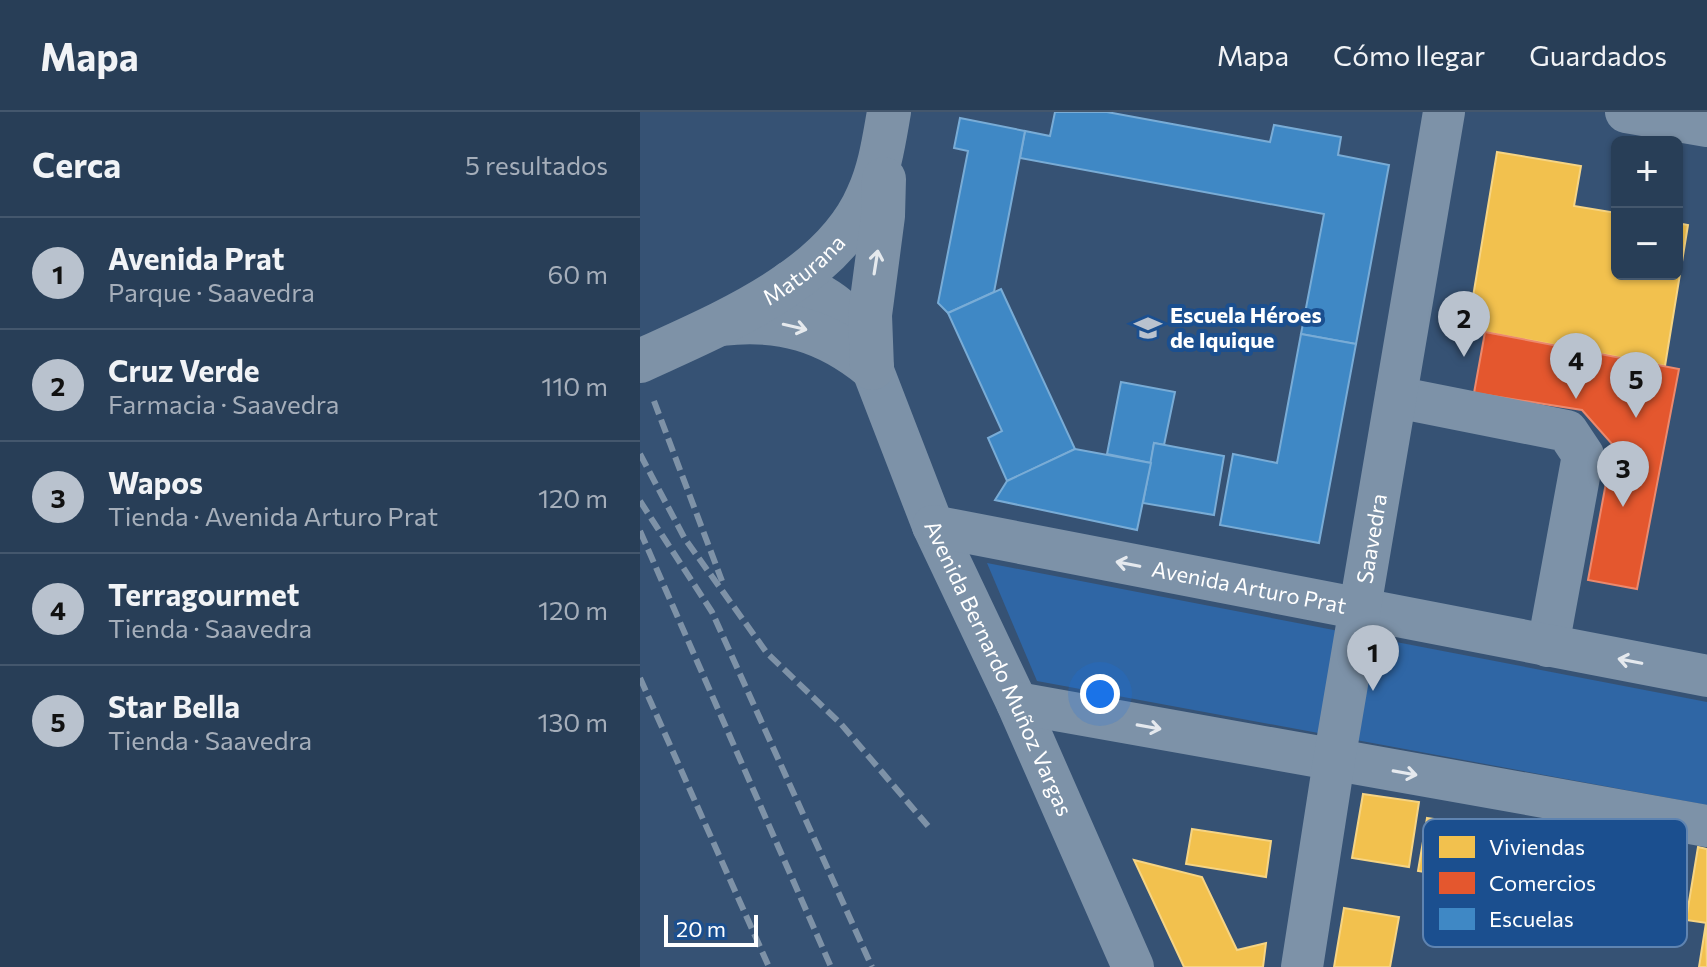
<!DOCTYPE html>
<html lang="es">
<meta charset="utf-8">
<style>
body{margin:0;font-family:Commissioner,sans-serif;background:#344961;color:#f1f3f6}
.controls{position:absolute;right:24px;top:24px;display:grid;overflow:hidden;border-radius:12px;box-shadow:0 2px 6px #0004}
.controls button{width:72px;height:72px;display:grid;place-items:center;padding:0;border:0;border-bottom:2px solid #44576d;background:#283e57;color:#f1f3f6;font:40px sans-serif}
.scale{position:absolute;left:24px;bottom:20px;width:94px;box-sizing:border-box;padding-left:8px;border:4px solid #fff;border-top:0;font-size:22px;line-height:28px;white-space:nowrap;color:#fff;-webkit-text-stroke:6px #1b4f8f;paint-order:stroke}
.you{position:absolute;left:460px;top:582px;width:28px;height:28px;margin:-20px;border:6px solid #fff;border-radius:50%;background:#1a73e8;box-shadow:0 0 0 12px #1a73e833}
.badge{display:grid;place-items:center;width:52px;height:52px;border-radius:50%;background:#b9c2ce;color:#111;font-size:26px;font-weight:700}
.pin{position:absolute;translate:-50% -66px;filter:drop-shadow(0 2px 4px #0008)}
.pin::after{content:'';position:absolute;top:42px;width:28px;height:24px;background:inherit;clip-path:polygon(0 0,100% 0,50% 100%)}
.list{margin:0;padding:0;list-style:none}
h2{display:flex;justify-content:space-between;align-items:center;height:104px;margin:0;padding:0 32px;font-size:34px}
h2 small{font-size:26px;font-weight:400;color:#a5aeba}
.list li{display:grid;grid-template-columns:52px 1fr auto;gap:24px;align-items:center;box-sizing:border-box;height:112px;padding:0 32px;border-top:2px solid #44576d}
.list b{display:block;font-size:30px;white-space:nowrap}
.list p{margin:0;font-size:26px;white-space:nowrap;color:#a5aeba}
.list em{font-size:26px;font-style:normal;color:#a5aeba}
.map{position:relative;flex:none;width:1067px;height:855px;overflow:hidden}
header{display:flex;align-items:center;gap:48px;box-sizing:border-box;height:112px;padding:0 40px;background:#283e57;border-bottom:2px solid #44576d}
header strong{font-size:38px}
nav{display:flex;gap:44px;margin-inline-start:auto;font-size:28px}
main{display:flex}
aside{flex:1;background:#283e57}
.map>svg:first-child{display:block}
.green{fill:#2f66a5}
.homes{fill:#f2c14e;stroke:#f6d483;stroke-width:2}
.shops{fill:#e4572e;stroke:#ec896d;stroke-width:2}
.schools{fill:#3f88c5;stroke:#79acd6;stroke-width:2}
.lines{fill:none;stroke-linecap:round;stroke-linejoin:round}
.minor{stroke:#7d92a8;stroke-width:42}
.highway{stroke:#7e92a7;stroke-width:44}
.rail{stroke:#7e92a7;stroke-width:6;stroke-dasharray:14 6;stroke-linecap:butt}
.oneway{stroke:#e5e9ed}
.oneway2{stroke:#e5e9ee}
.labels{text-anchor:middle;stroke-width:8;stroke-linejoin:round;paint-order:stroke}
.street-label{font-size:22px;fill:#fff;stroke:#1b4f8f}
.poi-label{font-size:22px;font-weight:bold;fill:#fff;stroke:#1b4f8f;text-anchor:start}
.key{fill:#1b4f8f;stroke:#5f84b1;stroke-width:2}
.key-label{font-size:22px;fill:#fff}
</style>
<header>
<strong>Mapa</strong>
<nav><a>Mapa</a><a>Cómo llegar</a><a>Guardados</a></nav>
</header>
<main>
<aside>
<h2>Cerca<small>5 resultados</small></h2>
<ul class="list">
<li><span class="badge">1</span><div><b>Avenida Prat</b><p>Parque · Saavedra</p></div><em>60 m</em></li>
<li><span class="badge">2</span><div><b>Cruz Verde</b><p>Farmacia · Saavedra</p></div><em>110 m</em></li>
<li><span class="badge">3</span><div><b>Wapos</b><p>Tienda · Avenida Arturo Prat</p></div><em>120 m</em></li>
<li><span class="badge">4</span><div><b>Terragourmet</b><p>Tienda · Saavedra</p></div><em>120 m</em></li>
<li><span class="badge">5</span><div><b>Star Bella</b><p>Tienda · Saavedra</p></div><em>130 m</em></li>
</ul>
</aside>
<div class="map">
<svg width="1067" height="855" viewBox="0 0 1067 855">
<rect width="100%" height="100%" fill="#365274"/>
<path class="green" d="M347,451L1067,590V693L397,569Z"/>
<g class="homes">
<path d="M857,40L941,54L934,94L977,101V162H1037V111L1048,113L1025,254L845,220L827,221Z"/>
<path d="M723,682L779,690L769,755L712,746Z"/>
<path d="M787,706L836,713L828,767L778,759Z"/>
<path d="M552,717L631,729L626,765L546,752Z"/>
<path d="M1058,735L1067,737V811L1046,808Z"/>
<path d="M494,748L562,765L597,838L626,831L623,855H544Z"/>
<path d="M704,796L759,805L750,855H694Z"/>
<path d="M1066,811L1067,855H1059Z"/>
</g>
<path class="shops" d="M845,220L1039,257L997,477L948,468L973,333L942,298L834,281Z"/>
<g class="schools">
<path d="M415,0H467L630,30L634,13L701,25L698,43L749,53L716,232L661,222L684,102L380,46L385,19L410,24Z"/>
<path d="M320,6L385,19L354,180L308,201L298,191L328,39L314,36Z"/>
<path d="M361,177L435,337L367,369L348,326L362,319L308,201Z"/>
<path d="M661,222L716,232L679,431L580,413L593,342L637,351Z"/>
<path d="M481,270L535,280L524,333L514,331L511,351L467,342Z"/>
<path d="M514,331L584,344L574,403L503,391Z"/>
<path d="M435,337L511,351L497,418L355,388L367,369Z"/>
</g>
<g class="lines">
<g class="minor">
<path d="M986,0L1067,14"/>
<path id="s1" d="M232,256L293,414L377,591L493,855"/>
<path d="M756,285L927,319L943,343L908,534"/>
<path id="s2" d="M293,414L1067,564"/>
<path d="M377,591L1067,714"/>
<path id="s3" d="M662,855L694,649L804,0"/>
</g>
<g class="highway">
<path d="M151,170C194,188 211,201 228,246"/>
<path d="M82,212C140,205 187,219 232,256"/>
<path id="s4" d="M0,249C78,213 192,168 228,83C240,57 244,28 249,0"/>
<path d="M232,256L230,203L243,104L244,67"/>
</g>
<g class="rail">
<path d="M14,289L82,469"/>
<path d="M0,342L45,427L127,541L201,612L288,714"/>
<path d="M0,389L72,500L232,855"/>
<path d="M0,419L191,855"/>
<path d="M0,566L129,855"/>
</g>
</g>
<defs><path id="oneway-shaft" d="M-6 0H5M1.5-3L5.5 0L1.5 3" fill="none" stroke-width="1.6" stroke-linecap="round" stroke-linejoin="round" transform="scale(2)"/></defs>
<g class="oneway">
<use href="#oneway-shaft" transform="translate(236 150) rotate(-81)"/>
<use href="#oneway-shaft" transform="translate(155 215) rotate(13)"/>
</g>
<g class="oneway2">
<use href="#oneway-shaft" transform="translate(488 452) rotate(-169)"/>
<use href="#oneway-shaft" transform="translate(990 549) rotate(-169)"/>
<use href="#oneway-shaft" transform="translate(509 615) rotate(10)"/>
<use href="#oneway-shaft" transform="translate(765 661) rotate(10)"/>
</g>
<defs>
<g id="school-bare" transform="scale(2.16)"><path d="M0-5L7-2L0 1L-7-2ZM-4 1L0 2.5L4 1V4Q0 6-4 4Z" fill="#b9c2ce" stroke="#1b4f8f" stroke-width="2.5" paint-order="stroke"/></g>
</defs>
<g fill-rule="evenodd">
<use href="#school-bare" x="508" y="216"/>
</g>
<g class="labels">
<g class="street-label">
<text dy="8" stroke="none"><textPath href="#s4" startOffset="188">Maturana</textPath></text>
<text dy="8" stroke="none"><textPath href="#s3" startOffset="434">Saavedra</textPath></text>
<text dy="8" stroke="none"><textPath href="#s2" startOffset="322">Avenida Arturo Prat</textPath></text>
<text dy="8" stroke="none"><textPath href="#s1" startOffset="326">Avenida Bernardo Muñoz Vargas</textPath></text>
</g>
<g class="poi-label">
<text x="530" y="211">Escuela Héroes<tspan x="530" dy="25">de Iquique</tspan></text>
</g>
</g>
<rect x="783" y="707" width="264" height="128" rx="12" class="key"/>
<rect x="799" y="724" width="36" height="22" fill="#f2c14e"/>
<rect x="799" y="760" width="36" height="22" fill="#e4572e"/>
<rect x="799" y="796" width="36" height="22" fill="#3f88c5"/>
<g class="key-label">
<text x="849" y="743">Viviendas</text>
<text x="849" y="779">Comercios</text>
<text x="849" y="815">Escuelas</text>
</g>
</svg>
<div class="controls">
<button>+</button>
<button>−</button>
</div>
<div class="scale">20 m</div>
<div class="you"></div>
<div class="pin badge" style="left:733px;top:579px">1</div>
<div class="pin badge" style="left:824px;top:245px">2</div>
<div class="pin badge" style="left:983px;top:395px">3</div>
<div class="pin badge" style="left:936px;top:287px">4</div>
<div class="pin badge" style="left:996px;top:306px">5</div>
</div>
</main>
